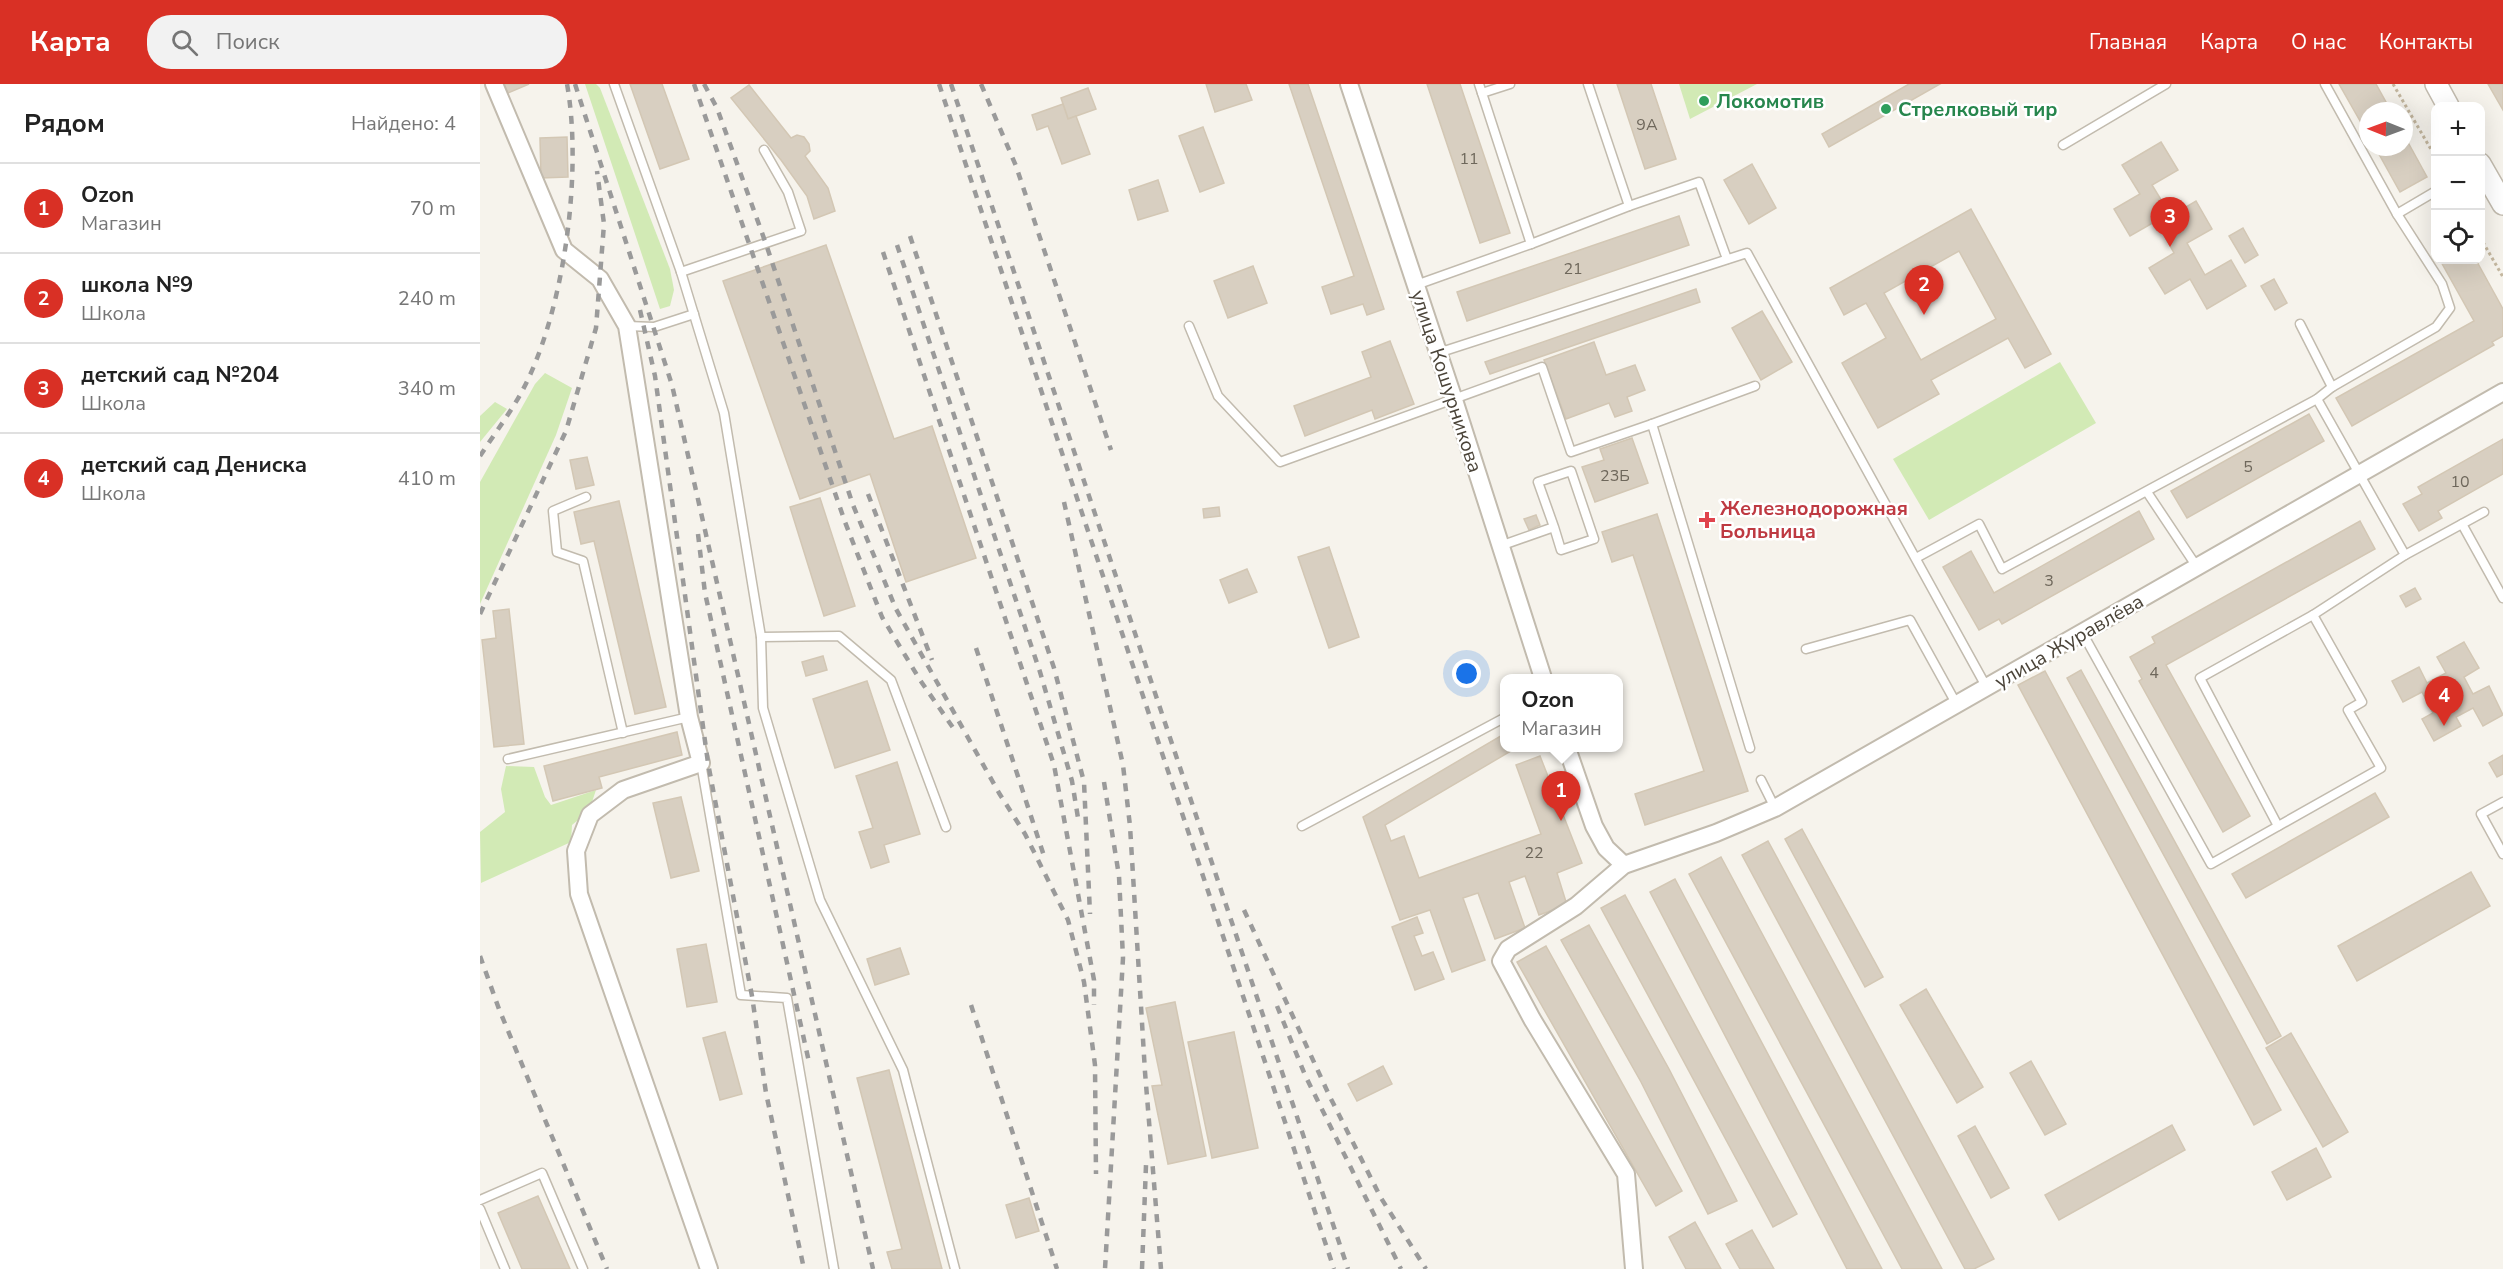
<!DOCTYPE html>
<html lang="ru">
<meta charset="utf-8">
<style>
body{margin:0;font-family:"Nunito Sans",sans-serif;background:#f2f2f2;color:#222}
.controls{position:absolute;right:18px;top:18px;display:grid;overflow:hidden;border-radius:12px;box-shadow:0 6px 24px #0002}
.controls button{width:54px;height:54px;display:grid;place-items:center;padding:0;border:0;border-bottom:2px solid #e0e0e0;background:#fff;color:#222;font:30px sans-serif}
.compass{position:absolute;left:1879px;top:18px;width:54px;height:54px;border-radius:50%;background:#fff;box-shadow:0 6px 24px #0002;rotate:271deg}
.you{position:absolute;left:987px;top:590px;width:21px;height:21px;margin:-15px;border:4px solid #fff;border-radius:50%;background:#1a73e8;box-shadow:0 0 0 9px #1a73e833}
.badge{display:grid;place-items:center;width:39px;height:39px;border-radius:50%;background:#d93025;color:#fff;font-size:20px;font-weight:700}
.pin{position:absolute;translate:-50% -50px;filter:drop-shadow(0 2px 3px #0008)}
.pin::after{content:'';position:absolute;top:32px;width:21px;height:18px;background:inherit;clip-path:polygon(0 0,100% 0,50% 100%)}
.popup{position:absolute;left:1020px;top:590px;width:123px;height:78px;box-sizing:border-box;display:grid;place-content:center;border-radius:12px;background:#fff;filter:drop-shadow(0 2px 4px #0005);font-size:20px;white-space:nowrap;color:#767676}
.popup b{font-size:22px;color:#222}
.popup::after{content:'';position:absolute;left:50%;top:100%;margin-left:-12px;border:12px solid transparent;border-top-color:#fff}
.list{margin:0;padding:0;list-style:none}
h2{display:flex;justify-content:space-between;align-items:center;height:78px;margin:0;padding:0 24px;font-size:26px}
h2 small{font-size:20px;font-weight:400;color:#767676}
.list li{display:grid;grid-template-columns:39px 1fr auto;gap:18px;align-items:center;box-sizing:border-box;height:90px;padding:0 24px;border-top:2px solid #e0e0e0}
.list b{display:block;font-size:22px;white-space:nowrap}
.list p{margin:0;font-size:20px;white-space:nowrap;color:#767676}
.list em{font-size:20px;font-style:normal;color:#767676}
.icon{flex:none;width:33px;height:33px;fill:none;stroke:currentColor;stroke-width:2;stroke-linecap:round;stroke-linejoin:round}
.map{position:relative;flex:none;width:2023px;height:1185px;overflow:hidden}
header{display:flex;align-items:center;gap:36px;box-sizing:border-box;height:84px;padding:0 30px;background:#d93025;color:#fff}
header strong{font-size:28px}
nav{display:flex;gap:33px;margin-inline-start:auto;font-size:21px}
.search{width:420px;height:54px;background:#f2f2f2;display:flex;align-items:center;gap:15px;box-sizing:border-box;padding:0 21px;border-radius:24px;color:#767676;font-size:22px}
main{display:flex}
aside{flex:1;background:#fff}
.map>svg:first-child{display:block}
.green{fill:#d2eab5}
.building{fill:#d8cfc1;stroke:#d3c7b4;stroke-width:1.5;fill-rule:evenodd}
.lines{fill:none;stroke-linecap:round;stroke-linejoin:round}
.service-casing{stroke:#c2bbae;stroke-width:11}
.minor-casing{stroke:#c2bbae;stroke-width:20}
.tertiary-casing{stroke:#c2bbae;stroke-width:24}
.path{stroke:#c4b79f;stroke-width:3;stroke-dasharray:3 3;stroke-linecap:butt}
.service{stroke:#fff;stroke-width:8}
.minor{stroke:#fff;stroke-width:16}
.tertiary{stroke:#fff;stroke-width:21}
.rail{stroke:#9a9a9a;stroke-width:4.5;stroke-dasharray:8 8;stroke-linecap:butt}
.leisure-dot{fill:#2e9e5b;stroke:#fff;stroke-width:2}
.health-dot{fill:#e0444e;stroke:#fff;stroke-width:2}
.labels{text-anchor:middle;stroke-width:5;stroke-linejoin:round;paint-order:stroke}
.number-label{font-size:16px;fill:#6e675b}
.leisure-label{font-size:20px;font-weight:bold;fill:#27864d;stroke:#fff;text-anchor:start}
.street-label{font-size:20px;fill:#4b4439;stroke:#fff}
.health-label{font-size:20px;font-weight:bold;fill:#be3a42;stroke:#fff;text-anchor:start}
</style>
<header>
<strong>Карта</strong>
<div class="search"><svg class="icon" aria-label="search" viewBox="0 0 24 24"><circle cx="10" cy="10" r="6"/><path d="M15 15l6 6"/></svg>Поиск</div>
<nav><a>Главная</a><a>Карта</a><a>О нас</a><a>Контакты</a></nav>
</header>
<main>
<aside>
<h2>Рядом<small>Найдено: 4</small></h2>
<ul class="list">
<li><span class="badge">1</span><div><b>Ozon</b><p>Магазин</p></div><em>70 m</em></li>
<li><span class="badge">2</span><div><b>школа №9</b><p>Школа</p></div><em>240 m</em></li>
<li><span class="badge">3</span><div><b>детский сад №204</b><p>Школа</p></div><em>340 m</em></li>
<li><span class="badge">4</span><div><b>детский сад Дениска</b><p>Школа</p></div><em>410 m</em></li>
</ul>
</aside>
<div class="map">
<svg width="2023" height="1185" viewBox="0 0 2023 1185">
<rect width="100%" height="100%" fill="#f6f3ec"/>
<g class="green">
<path d="M105,0H116L120,4L190,185L194,206L190,222L180,225Z"/>
<path d="M1199,0H1277L1210,35Z"/>
<path d="M1580,278L1616,339L1449,436L1413,375Z"/>
<path d="M65,289L92,304L76,351L0,520V398L55,300Z"/>
<path d="M15,318L27,325L0,358V332Z"/>
<path d="M26,682L54,683L65,713L71,721L116,706L109,727L92,741L91,758L1,799L0,748L25,728L21,705Z"/>
</g>
<g class="building">
<path d="M24,0H49L28,9Z"/>
<path d="M150,0H182L209,75L180,85Z"/>
<path d="M726,0H766L772,16L735,28Z"/>
<path d="M809,0H828L904,225L887,231L883,220L851,230L842,203L874,192Z"/>
<path d="M947,0H980L1030,149L1000,159Z"/>
<path d="M1137,0H1171L1196,75L1165,85Z"/>
<path d="M1429,0H1460L1349,63L1342,50Z"/>
<path d="M1859,0H1896L1911,27H1888V51Z"/>
<path d="M2008,0H2023V26Z"/>
<path d="M269,1L311,54L317,51L324,53L329,60L330,67L325,72L348,104L355,127L334,135L327,112L301,76L251,14Z"/>
<path d="M608,4L616,25L588,35L581,14Z"/>
<path d="M583,20L588,35L596,32L610,70L582,80L568,42L557,46L552,31Z"/>
<path d="M723,43L744,99L720,108L699,52Z"/>
<path d="M1924,51L1947,93L1920,108L1895,63H1924Z"/>
<path d="M87,53L88,93L61,94L60,54Z"/>
<path d="M1681,58L1698,86L1672,101L1691,132L1716,117L1732,145L1707,159L1725,191L1751,176L1766,202L1727,225L1710,195L1685,210L1669,184L1694,169L1676,137L1650,152L1634,125L1660,110L1642,81Z"/>
<path d="M1272,80L1296,124L1269,140L1244,96Z"/>
<path d="M678,96L688,127L658,136L649,106Z"/>
<path d="M1491,125L1571,270L1545,284L1528,254L1451,296L1459,310L1398,344L1362,279L1406,254L1386,219L1364,231L1350,204ZM1479,167L1516,235L1441,276L1404,209Z"/>
<path d="M1199,132L1209,161L987,237L977,208Z"/>
<path d="M1763,144L1778,171L1765,179L1749,152Z"/>
<path d="M346,161L414,355L452,342L496,474L426,498L390,390L320,415L243,197Z"/>
<path d="M1960,176H1996L2023,225V252L2012,258L2014,261L1872,342L1856,314L1994,237Z"/>
<path d="M773,182L787,219L748,234L734,197Z"/>
<path d="M1794,195L1807,219L1795,226L1781,202Z"/>
<path d="M1216,205L1220,218L1010,290L1005,278Z"/>
<path d="M1282,227L1312,278L1281,296L1252,244Z"/>
<path d="M910,257L934,320L895,335L892,326L825,352L814,322L891,293L882,268Z"/>
<path d="M1114,258L1126,291L1155,281L1165,306L1147,313L1152,327L1135,333L1129,319L1086,335L1064,276Z"/>
<path d="M1829,330L1844,357L1707,434L1691,407Z"/>
<path d="M1152,354L1168,399L1115,418L1102,383L1124,376L1120,365Z"/>
<path d="M2023,355V390L1958,427L1962,434L1939,447L1923,420L1942,410L1938,403Z"/>
<path d="M107,373L114,401L96,405L90,376Z"/>
<path d="M340,414L375,522L344,532L310,423Z"/>
<path d="M139,417L186,623L155,630L114,457L101,460L94,428Z"/>
<path d="M739,423L740,432L724,434L723,425Z"/>
<path d="M1659,427L1674,455L1522,540L1519,535L1499,546L1463,483L1491,467L1514,509Z"/>
<path d="M1177,430L1268,707L1165,741L1155,710L1224,687L1153,471L1132,478L1122,448Z"/>
<path d="M1056,431L1060,441L1049,446L1044,435Z"/>
<path d="M1880,437L1895,465L1686,581L1770,732L1743,748L1659,597L1662,595L1650,573L1675,559L1672,553Z"/>
<path d="M849,463L879,553L849,564L818,473Z"/>
<path d="M767,485L777,508L749,519L740,496Z"/>
<path d="M1935,504L1941,515L1926,523L1920,512Z"/>
<path d="M29,525L44,660L14,663L2,556L16,554L13,527Z"/>
<path d="M1984,558L1999,584L1984,593L1993,610L2009,602L2023,631L2003,642L1993,624L1976,633L1981,642L1954,657L1942,635L1953,629L1942,608L1923,618L1912,597L1939,583L1947,599L1966,589L1957,573Z"/>
<path d="M343,572L347,586L326,592L322,578Z"/>
<path d="M1601,586L1801,952L1787,960L1587,594Z"/>
<path d="M1565,587L1801,1026L1774,1041L1538,601Z"/>
<path d="M387,597L410,666L355,684L333,615Z"/>
<path d="M197,648L202,671L119,693L122,704L73,717L64,682Z"/>
<path d="M1024,650V664H1036L905,741L911,757L924,752L939,794L1061,750L1036,681L1060,672L1102,779L1077,789L1087,821L1059,831L1045,792L1029,798L1045,844L1015,855L998,809L983,814L1005,876L972,888L950,826L920,836L883,733Z"/>
<path d="M2023,671V690L2017,693L2009,679Z"/>
<path d="M417,678L440,750L404,761L409,778L391,784L379,748L393,744L376,692Z"/>
<path d="M1895,709L1909,733L1766,814L1752,790Z"/>
<path d="M201,713L219,787L191,794L173,719Z"/>
<path d="M1322,745L1403,893L1385,903L1305,755Z"/>
<path d="M1288,757L1514,1175L1494,1185H1485L1262,771Z"/>
<path d="M1241,773L1462,1185H1422L1209,790Z"/>
<path d="M1991,788L2010,822L1877,897L1858,862Z"/>
<path d="M1195,795L1402,1185H1367L1170,808Z"/>
<path d="M1145,811L1317,1130L1293,1143L1121,824Z"/>
<path d="M937,833L943,849L934,852L942,872L953,868L964,895L935,906L912,843Z"/>
<path d="M1109,841L1189,985L1257,1117L1228,1130L1161,998L1081,856Z"/>
<path d="M226,860L237,918L207,923L197,865Z"/>
<path d="M1066,862L1202,1107L1176,1122L1037,878Z"/>
<path d="M420,864L429,890L395,901L387,875Z"/>
<path d="M1446,905L1503,1003L1477,1019L1420,921Z"/>
<path d="M695,918L726,1072L688,1080L672,1002L682,1001L666,924Z"/>
<path d="M245,948L262,1010L240,1016L223,954Z"/>
<path d="M754,948L778,1064L732,1074L708,958Z"/>
<path d="M1811,949L1868,1048L1843,1063L1786,964Z"/>
<path d="M1551,977L1586,1040L1565,1051L1530,989Z"/>
<path d="M903,982L912,1000L877,1017L868,1000Z"/>
<path d="M409,986L462,1185H412L407,1168L422,1165L377,994Z"/>
<path d="M1692,1041L1705,1066L1579,1136L1565,1111Z"/>
<path d="M1495,1042L1529,1104L1511,1114L1478,1052Z"/>
<path d="M1836,1064L1851,1093L1807,1116L1792,1088Z"/>
<path d="M58,1112L90,1185H42L18,1129Z"/>
<path d="M549,1114L559,1147L536,1154L526,1121Z"/>
<path d="M1215,1138L1241,1185H1206L1189,1153Z"/>
<path d="M1272,1146L1294,1185H1260L1246,1160Z"/>
</g>
<g class="lines">
<g class="service-casing">
<g id="service">
<path d="M134,0L201,188L244,329L281,553L359,552L411,596L466,743"/>
<path d="M999,0L1002,9"/>
<path d="M1108,0L1149,122L1219,98L1247,175"/>
<path d="M1845,0L1917,130L1956,107"/>
<path d="M1583,61L1686,0"/>
<path d="M1051,160L1149,122"/>
<path d="M201,188L321,147L308,108L284,66"/>
<path d="M936,201L1051,160L1002,9L1030,0"/>
<path d="M1820,240L1852,303"/>
<path d="M147,242L174,243L214,230"/>
<path d="M709,242L738,312L800,378L1062,283L1091,368L1172,340L1270,664"/>
<path d="M958,269L1267,169L1507,604"/>
<path d="M1172,340L1275,302"/>
<path d="M1667,408L1717,483"/>
<path d="M106,413L73,427L77,468L103,477L143,649"/>
<path d="M1982,440L2023,514"/>
<path d="M1020,462L1074,443L1081,466L1114,455L1091,387L1058,398L1074,443"/>
<path d="M1925,471L2004,428"/>
<path d="M1436,474L1499,440L1522,485L1837,315L1852,303L1956,243L1970,224L1962,200L1917,130"/>
<path d="M1603,550L1731,780L1901,684L1868,626L1882,618L1833,531"/>
<path d="M281,553L283,624L340,816L423,986L475,1185"/>
<path d="M1326,565L1430,536L1477,621"/>
<path d="M28,675L209,633"/>
<path d="M221,679L261,911L307,914L354,1185"/>
<path d="M1281,696L1295,724"/>
<path d="M2023,718L2001,730L2023,770"/>
<path d="M822,742L1024,634"/>
<path d="M1798,742L1720,594L1833,531L1925,471L1837,315"/>
<path d="M0,1116L62,1089L103,1185"/>
<path d="M0,1125L25,1185"/>
</g>
</g>
<g class="minor-casing">
<g id="minor">
<path d="M14,0L84,166L120,195L147,242L209,633L221,679L143,706L110,731L96,767L99,810L229,1185"/>
<path d="M869,0L974,316L1063,594"/>
<path d="M1087,664L1114,742L1126,764L1144,781"/>
<path d="M1154,1185L1146,1090L1052,935L1021,877L1028,865L1096,822L1144,781L1236,749L1295,724L2023,308"/>
</g>
</g>
<g class="tertiary-casing">
<g id="tertiary">
<path d="M1956,0L1968,22"/>
<path d="M2000,80L2023,120"/>
</g>
</g>
<g class="path">
<path d="M1913,0L1956,74"/>
<path d="M2000,153L2023,193"/>
</g>
<use href="#service" class="service"/>
<use href="#minor" class="minor"/>
<use href="#tertiary" class="tertiary"/>
<g class="rail">
<path d="M95,0L192,301L393,1185"/>
<path d="M214,0L365,438L402,533L440,596L476,648"/>
<path d="M224,0L237,24L286,160L373,421L416,525L519,709L545,750L588,836L604,898L615,981L616,1090"/>
<path d="M459,0L854,1185"/>
<path d="M471,0L868,1185"/>
<path d="M501,0L536,82L631,366"/>
<path d="M430,152L574,584L604,698L610,830"/>
<path d="M417,161L560,588L592,697L598,734"/>
<path d="M403,168L574,681L614,896V921"/>
<path d="M160,226L175,292L228,679L272,912L286,1009L324,1185"/>
<path d="M0,372C13,352 28,332 40,311C84,232 103,89 87,0"/>
<path d="M388,410L452,576"/>
<path d="M584,418L643,681L650,742L665,988L681,1185"/>
<path d="M218,450L225,509L329,978"/>
<path d="M0,530L86,347L116,244L124,140L117,87"/>
<path d="M496,564L564,772"/>
<path d="M624,698L639,792L643,874L625,1185"/>
<path d="M764,826L850,1013L901,1114L946,1185"/>
<path d="M0,872L19,925L127,1185"/>
<path d="M491,921L577,1185"/>
<path d="M797,922L825,991L921,1185"/>
<path d="M662,1185L666,1081"/>
</g>
</g>
<g class="leisure-dot">
<circle cx="1224" cy="17" r="6"/>
<circle cx="1406" cy="25" r="6"/>
</g>
<path class="health-dot" d="M1224 427h6v6h6v6h-6v6h-6v-6h-6v-6h6z"/>
<g class="labels">
<g class="number-label">
<text x="1167" y="46">9А</text>
<text x="989" y="80">11</text>
<text x="1093" y="190">21</text>
<text x="1768" y="388">5</text>
<text x="1135" y="397">23Б</text>
<text x="1980" y="403">10</text>
<text x="1569" y="502">3</text>
<text x="1674" y="594">4</text>
<text x="1054" y="774">22</text>
</g>
<g class="leisure-label">
<text x="1236" y="24">Локомотив</text>
<text x="1418" y="32">Стрелковый тир</text>
</g>
<g class="street-label">
<text transform="translate(967 297) rotate(72)" y="7">улица Кошурникова</text>
<text transform="translate(1589 557) rotate(-30)" y="7">улица Журавлёва</text>
</g>
<g class="health-label">
<text x="1240" y="431">Железнодорожная<tspan x="1240" dy="23">Больница</tspan></text>
</g>
</g>
</svg>
<div class="controls">
<button>+</button>
<button>−</button>
<button><svg class="icon" aria-label="locate" viewBox="0 0 24 24"><circle cx="12" cy="12" r="6"/><path d="M12 2v4M12 18v4M2 12h4M18 12h4"/></svg></button>
</div>
<svg class="compass" viewBox="-18 -18 36 36"><path d="M0-13l5 13h-10z" fill="#e53935"/><path d="M0 13l5-13h-10z" fill="#767676"/></svg>
<div class="you"></div>
<div class="pin badge" style="left:1081px;top:737px">1</div>
<div class="popup"><b>Ozon</b>Магазин</div>
<div class="pin badge" style="left:1444px;top:231px">2</div>
<div class="pin badge" style="left:1690px;top:163px">3</div>
<div class="pin badge" style="left:1964px;top:642px">4</div>
</div>
</main>
